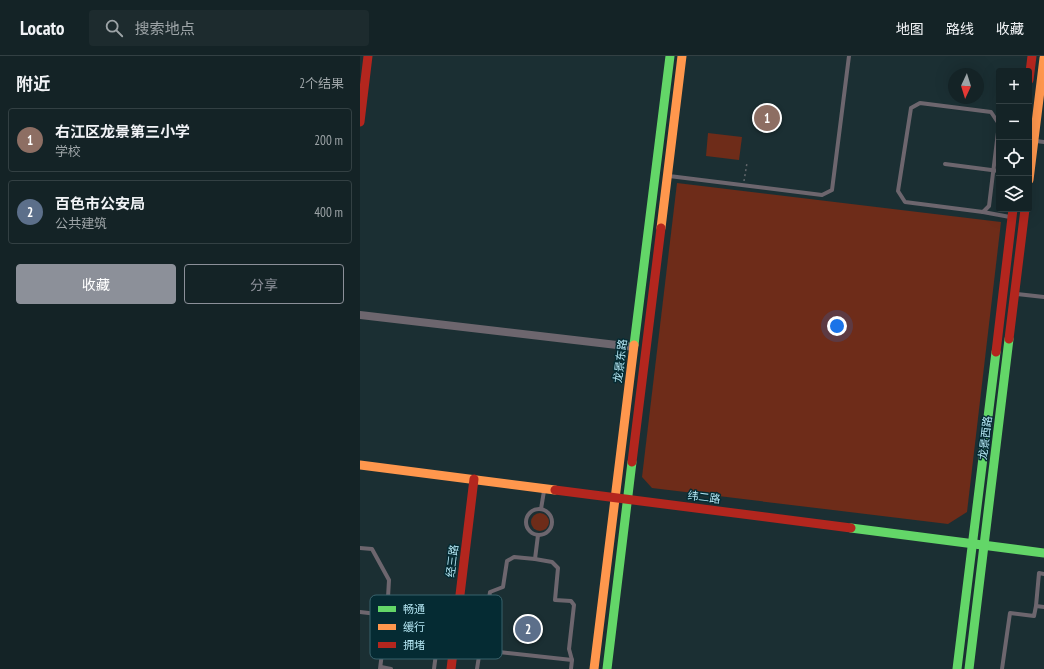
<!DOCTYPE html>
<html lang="zh">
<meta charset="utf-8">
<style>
body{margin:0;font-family:"PT Sans Narrow","Noto Sans SC",sans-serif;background:#1d2b2e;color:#f1f3f6}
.controls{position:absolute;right:12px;top:12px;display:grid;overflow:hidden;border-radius:4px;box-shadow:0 4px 16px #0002}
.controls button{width:36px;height:36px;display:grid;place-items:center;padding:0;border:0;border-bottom:1px solid #334043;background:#142326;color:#f1f3f6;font:20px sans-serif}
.compass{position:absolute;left:588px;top:12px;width:36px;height:36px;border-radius:50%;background:#142326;box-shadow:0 4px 16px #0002;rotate:184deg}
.you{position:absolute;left:477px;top:270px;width:14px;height:14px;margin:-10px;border:3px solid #fff;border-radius:50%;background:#1a73e8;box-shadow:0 0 0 6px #1a73e833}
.badge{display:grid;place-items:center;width:26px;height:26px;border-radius:50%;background:#8c9099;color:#fff;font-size:13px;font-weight:700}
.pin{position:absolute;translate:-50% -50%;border:2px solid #fff;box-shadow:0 1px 4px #0006}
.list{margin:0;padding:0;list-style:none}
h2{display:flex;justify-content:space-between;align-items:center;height:52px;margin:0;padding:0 16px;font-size:17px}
h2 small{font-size:13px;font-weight:400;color:#9da4a7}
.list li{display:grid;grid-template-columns:26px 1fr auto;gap:12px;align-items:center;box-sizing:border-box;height:64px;margin:0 8px 8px;padding:0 8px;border:1px solid #334043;border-radius:4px}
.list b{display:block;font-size:15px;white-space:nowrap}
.list p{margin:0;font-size:13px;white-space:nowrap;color:#9da4a7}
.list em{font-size:13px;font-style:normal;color:#9da4a7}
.actions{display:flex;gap:8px;padding:12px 16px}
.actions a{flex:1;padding:9px 0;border:1px solid #8c9099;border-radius:4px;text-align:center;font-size:14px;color:#8c9099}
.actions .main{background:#8c9099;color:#fff}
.icon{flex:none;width:22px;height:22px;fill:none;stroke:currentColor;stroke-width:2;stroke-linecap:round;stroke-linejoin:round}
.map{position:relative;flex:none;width:684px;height:613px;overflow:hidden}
header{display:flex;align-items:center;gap:24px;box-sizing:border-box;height:56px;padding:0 20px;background:#142326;border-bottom:1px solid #334043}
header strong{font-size:19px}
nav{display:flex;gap:22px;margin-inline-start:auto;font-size:14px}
.search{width:280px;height:36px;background:#1d2b2e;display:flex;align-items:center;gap:10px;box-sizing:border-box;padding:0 14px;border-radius:4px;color:#9da4a7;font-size:15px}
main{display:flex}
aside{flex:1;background:#142326}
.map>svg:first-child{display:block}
.green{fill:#6e2c19}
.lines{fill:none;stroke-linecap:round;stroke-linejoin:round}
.path{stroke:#61666a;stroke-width:1.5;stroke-dasharray:2 3;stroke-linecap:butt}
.lane{stroke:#6d666e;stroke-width:4}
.street{stroke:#6d666e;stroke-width:8}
.fast{stroke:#63d668;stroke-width:9}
.slow{stroke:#ff974d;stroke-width:9}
.jam{stroke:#b3261e;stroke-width:9}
.labels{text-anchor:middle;stroke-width:3;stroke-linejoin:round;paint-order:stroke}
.street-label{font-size:11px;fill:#b2e4f1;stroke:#052b33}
.key{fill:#052b33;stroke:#39626c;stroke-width:1}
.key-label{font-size:11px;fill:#b2e4f1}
</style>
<header>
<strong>Locato</strong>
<div class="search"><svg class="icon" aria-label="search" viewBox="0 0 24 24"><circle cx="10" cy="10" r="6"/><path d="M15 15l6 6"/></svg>搜索地点</div>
<nav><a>地图</a><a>路线</a><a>收藏</a></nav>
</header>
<main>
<aside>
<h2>附近<small>2个结果</small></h2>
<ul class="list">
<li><span class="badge" style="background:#8d6e63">1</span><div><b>右江区龙景第三小学</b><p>学校</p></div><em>200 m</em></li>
<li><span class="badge" style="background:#5c6f8a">2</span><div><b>百色市公安局</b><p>公共建筑</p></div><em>400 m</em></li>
</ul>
<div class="actions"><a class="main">收藏</a><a>分享</a></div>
</aside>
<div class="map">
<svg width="684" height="613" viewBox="0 0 684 613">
<rect width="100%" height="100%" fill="#1b2f33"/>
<g class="green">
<path d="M348,77L382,81L379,104L346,100Z"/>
<path d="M317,127L641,166L607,456L588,468L292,432L282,421Z"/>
<circle cx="180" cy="466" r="9"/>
</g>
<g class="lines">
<path class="path" d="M384,125L387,107"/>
<g class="lane">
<path d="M560,47L631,56L639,68L629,150L623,156L545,146L538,135L551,52Z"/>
<path d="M676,85L684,86"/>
<path d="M585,108L639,115"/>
<path d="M309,120L462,139L472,134L489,0"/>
<path d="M623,156L650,161"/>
<path d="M657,238L684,241"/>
<circle cx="179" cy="466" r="13"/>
<path d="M181,453L184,435"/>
<path d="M0,492L12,493L29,524L27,559"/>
<path d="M175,503L178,479"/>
<path d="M684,518L679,517L676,550L684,551"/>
<path d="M0,556L94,567"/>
<path d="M121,594L212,604"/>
<path d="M21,611L31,613"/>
<path d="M20,613L26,565L79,574L74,613"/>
<path d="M117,613L119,600L121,594L130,536L143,531L147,505L154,501L175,503L192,506L198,512L195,544L211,545L214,549L209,593L212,604L211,613"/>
<path d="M642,613L650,557L674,560L676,550"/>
</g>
<path class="street" d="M0,259L274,291"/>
<g class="fast">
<path d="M274,289L310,0"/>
<path d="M491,472L684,497"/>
<path d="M247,613L272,406"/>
<path d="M597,613L636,296"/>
<path d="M609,613L649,283"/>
</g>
<g class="slow">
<path d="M669,124L684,2"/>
<path d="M301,172L322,0"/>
<path d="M0,409L195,434"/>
<path d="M234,613L274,289"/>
</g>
<g class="jam">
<path d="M669,24L672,0"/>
<path d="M0,66L8,0"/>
<path d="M649,283L665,153"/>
<path d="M636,296L653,153"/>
<path d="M272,406L301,172"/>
<path d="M195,434L491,472"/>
<path d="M91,613L114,423"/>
</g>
</g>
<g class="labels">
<g class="street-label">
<text transform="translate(260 305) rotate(-83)" y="4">龙景东路</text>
<text transform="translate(625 382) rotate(-83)" y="4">龙景西路</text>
<text transform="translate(344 441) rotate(7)" y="4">纬二路</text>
<text transform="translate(92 505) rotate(-83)" y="4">经三路</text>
</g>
</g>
<rect x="10" y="539" width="132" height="64" rx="6" class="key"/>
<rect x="18" y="550" width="18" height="6" fill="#63d668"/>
<rect x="18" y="568" width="18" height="6" fill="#ff974d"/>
<rect x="18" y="586" width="18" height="6" fill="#b3261e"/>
<g class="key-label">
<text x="43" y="557">畅通</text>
<text x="43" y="575">缓行</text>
<text x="43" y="593">拥堵</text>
</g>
</svg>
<div class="controls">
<button>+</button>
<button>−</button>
<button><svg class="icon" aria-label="locate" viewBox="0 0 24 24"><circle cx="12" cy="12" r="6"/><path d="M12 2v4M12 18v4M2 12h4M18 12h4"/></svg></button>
<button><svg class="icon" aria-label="layers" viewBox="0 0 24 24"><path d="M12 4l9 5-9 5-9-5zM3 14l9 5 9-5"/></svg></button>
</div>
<svg class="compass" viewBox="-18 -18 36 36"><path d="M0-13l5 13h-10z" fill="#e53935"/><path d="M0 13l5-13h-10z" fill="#9da4a7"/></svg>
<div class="you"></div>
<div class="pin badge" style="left:407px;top:62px;background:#8d6e63">1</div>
<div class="pin badge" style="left:168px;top:573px;background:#5c6f8a">2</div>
</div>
</main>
